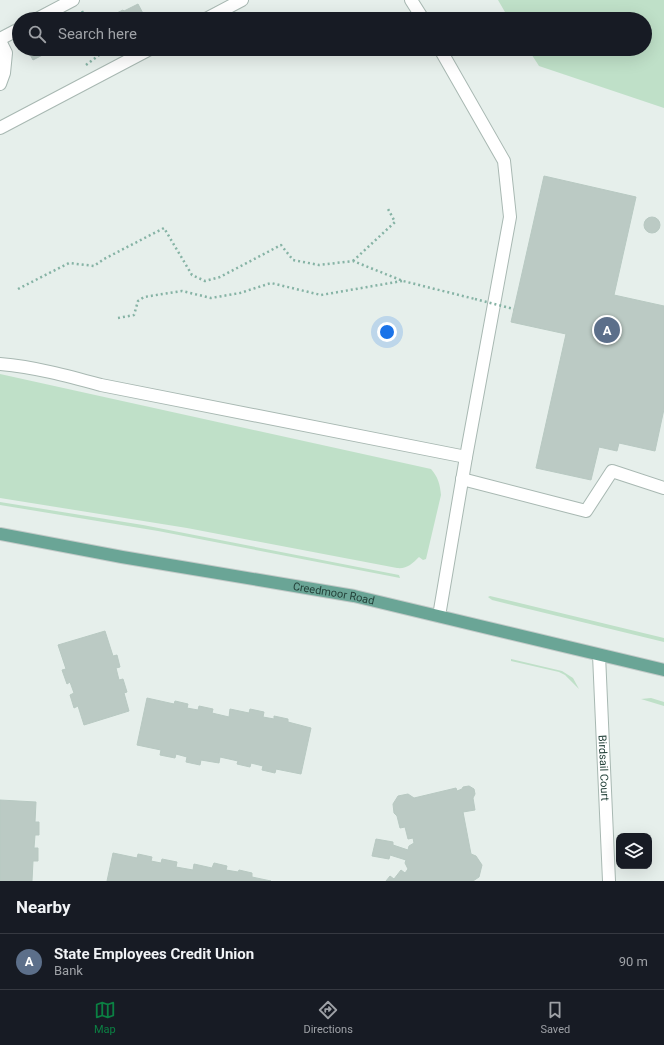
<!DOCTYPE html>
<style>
body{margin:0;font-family:Roboto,sans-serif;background:#242831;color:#f1f3f6}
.controls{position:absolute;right:12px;bottom:12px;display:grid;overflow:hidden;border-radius:8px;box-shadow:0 4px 16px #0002}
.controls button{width:36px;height:36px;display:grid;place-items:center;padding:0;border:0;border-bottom:1px solid #363941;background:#171b24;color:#f1f3f6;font:20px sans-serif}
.you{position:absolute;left:387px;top:332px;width:14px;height:14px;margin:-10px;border:3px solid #fff;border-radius:50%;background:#1a73e8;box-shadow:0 0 0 6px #1a73e833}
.badge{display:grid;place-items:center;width:26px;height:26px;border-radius:50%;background:#0b8043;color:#fff;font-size:13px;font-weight:700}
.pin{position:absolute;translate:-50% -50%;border:2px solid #fff;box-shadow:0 1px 4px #0006}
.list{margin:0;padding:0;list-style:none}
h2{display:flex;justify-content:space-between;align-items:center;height:52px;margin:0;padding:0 16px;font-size:17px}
h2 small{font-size:13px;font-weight:400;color:#9ea1a6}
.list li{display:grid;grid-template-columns:26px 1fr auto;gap:12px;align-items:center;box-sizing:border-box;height:56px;padding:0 16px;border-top:1px solid #363941}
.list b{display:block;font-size:15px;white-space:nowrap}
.list p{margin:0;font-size:13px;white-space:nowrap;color:#9ea1a6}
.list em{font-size:13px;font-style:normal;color:#9ea1a6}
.icon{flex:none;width:22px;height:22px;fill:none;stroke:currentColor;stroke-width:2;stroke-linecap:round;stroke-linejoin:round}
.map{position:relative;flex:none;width:664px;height:881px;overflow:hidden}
.search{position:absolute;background:#171b24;box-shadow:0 4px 16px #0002;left:12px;right:12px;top:12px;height:44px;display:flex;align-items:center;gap:10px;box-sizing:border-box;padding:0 14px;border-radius:22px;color:#9ea1a6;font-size:15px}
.sheet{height:108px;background:#171b24}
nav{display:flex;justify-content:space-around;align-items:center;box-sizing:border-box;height:56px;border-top:1px solid #363941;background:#171b24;font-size:11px;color:#9ea1a6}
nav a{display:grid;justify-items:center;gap:2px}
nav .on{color:#0b8043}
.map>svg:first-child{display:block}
.green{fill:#bfe0c8}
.building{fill:#bbcac4;stroke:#b8c9c2}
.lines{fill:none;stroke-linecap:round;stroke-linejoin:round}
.minor-casing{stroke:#a8b8b2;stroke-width:14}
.major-casing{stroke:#c2cac8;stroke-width:14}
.path{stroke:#86b3a5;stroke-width:2.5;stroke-dasharray:2 3;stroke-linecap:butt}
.minor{stroke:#fff;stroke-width:12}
.major{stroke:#6aa596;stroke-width:12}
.path-bridge{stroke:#86b3a5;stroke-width:2.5;stroke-dasharray:2 3;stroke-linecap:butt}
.labels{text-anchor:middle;stroke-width:3;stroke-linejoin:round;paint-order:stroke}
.street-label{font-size:11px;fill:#24423a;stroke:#f7fbf9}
</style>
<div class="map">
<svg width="664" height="881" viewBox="0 0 664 881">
<rect width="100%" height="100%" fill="#e6efeb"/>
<g class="green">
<path d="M498,0H664V108L539,66L528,49H645V19H509Z"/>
<path d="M0,374L431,469C438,477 440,484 441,495L426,559L423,560L419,557C412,564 407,569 397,568L187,528L0,498Z"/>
<path d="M0,502L143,525L399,575L400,578L158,531L0,505Z"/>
<path d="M490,596L664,638V642L492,600L488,597Z"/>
<path d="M511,659L562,671L573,678L579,689L565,675L559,672L511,661Z"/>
<path d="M651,698L664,702V706L641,699Z"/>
</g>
<g class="building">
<path d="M138,4L146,19H104L123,10L124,11Z"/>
<path d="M77,14L80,19H68Z"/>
<path d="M27,49H54L33,60Z"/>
<path d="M544,176L636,197L614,295L664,306V409L655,451L619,443L617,451L599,447L591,480L536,468L566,334L511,322Z"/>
<circle cx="652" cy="225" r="8"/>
<path d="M105,631L113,656L117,655L120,667L116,668L119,680L123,679L127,692L124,693L129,711L84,725L78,706L74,708L70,695L74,693L70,682L67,684L62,670L66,669L58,645Z"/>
<path d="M147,698L174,704L175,701L188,704L187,708L198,710L199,706L213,709L212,713L229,717L230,709L249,713L250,709L264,712L263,717L274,719V716L288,719V722L311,728L301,774L276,769L275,773L262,770L263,766L251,763L250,767L237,764L238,761L220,757L219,763L201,760L200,765L186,762L187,757L176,754L175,758L160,755L161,750L137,745Z"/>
<path d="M469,786L474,789L475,794L473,798L475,810L463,812L471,854L476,856L482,865L479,877L473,881H386L390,876L394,879L401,870L405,873L408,869L405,863L406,860L390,855L389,859L372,856L376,839L393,842V845L408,850L409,846L414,843L413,838L408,839L405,827L400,828L397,816L394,813L393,804L398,796L408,794L414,798L456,788L457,791L462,789L463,787Z"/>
<path d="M0,800L36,802L35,822H39V835H35L34,848H38V861H33L32,881H0Z"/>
<path d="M113,853L137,858L138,854L152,857L151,861L161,863L162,859L177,862L176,867L193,870L194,864L212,868L214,863L227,866L226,870L238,872L239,870L252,873V877L271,881H107Z"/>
</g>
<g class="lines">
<g class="minor-casing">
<g id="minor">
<path d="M411,0L423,19"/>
<path d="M37,19L73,0"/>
<path d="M206,19L242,0"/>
<path d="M0,39L19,29"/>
<path d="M0,41L6,53L4,73L0,84"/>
<path d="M0,128L150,49"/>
<path d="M0,364C35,367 68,376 101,385L466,457"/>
<path d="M462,479L586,511L612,471L664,488"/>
<path d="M439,616L466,457L510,217L504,161L440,49"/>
<path id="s1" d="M599,655L609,881"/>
</g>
</g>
<g class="major-casing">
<g id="major">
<path id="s2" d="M0,534L122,557L354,596L664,670"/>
</g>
</g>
<g class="path">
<path d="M82,11L86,19"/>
<path d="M75,49L80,52L87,49"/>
<path d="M86,65L103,52V49"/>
<path d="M353,261L395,222L387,207"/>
<path d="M18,289L69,263L94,266L104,259L164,228L192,275L205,281L220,277L281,245L293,260L319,265L353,261L403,281L475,299"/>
<path d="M118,318L134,315L138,301L144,297L182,291L211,298L240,293L271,283L321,295L402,281"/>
</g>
<use href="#minor" class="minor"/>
<use href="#major" class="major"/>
<path class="path-bridge" d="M475,299L514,309"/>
</g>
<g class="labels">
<g class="street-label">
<text dy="4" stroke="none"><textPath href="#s2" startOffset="339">Creedmoor Road</textPath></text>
<text dy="4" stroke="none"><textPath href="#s1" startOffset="113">Birdsail Court</textPath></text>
</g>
</g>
</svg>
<div class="controls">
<button><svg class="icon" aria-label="layers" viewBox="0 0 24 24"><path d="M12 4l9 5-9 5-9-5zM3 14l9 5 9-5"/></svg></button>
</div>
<div class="you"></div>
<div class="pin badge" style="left:607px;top:330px;background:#5c6f8a">A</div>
<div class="search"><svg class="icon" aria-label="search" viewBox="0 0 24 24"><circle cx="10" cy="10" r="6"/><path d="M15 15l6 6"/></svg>Search here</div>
</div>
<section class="sheet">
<h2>Nearby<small></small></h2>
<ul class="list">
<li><span class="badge" style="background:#5c6f8a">A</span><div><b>State Employees Credit Union</b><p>Bank</p></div><em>90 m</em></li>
</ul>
</section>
<nav>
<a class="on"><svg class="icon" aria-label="map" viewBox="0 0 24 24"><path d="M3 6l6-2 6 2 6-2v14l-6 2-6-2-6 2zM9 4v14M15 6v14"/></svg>Map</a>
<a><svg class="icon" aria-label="directions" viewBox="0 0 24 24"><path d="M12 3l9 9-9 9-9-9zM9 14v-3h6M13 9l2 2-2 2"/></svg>Directions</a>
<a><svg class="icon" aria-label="saved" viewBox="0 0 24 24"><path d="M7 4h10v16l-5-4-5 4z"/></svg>Saved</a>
</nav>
